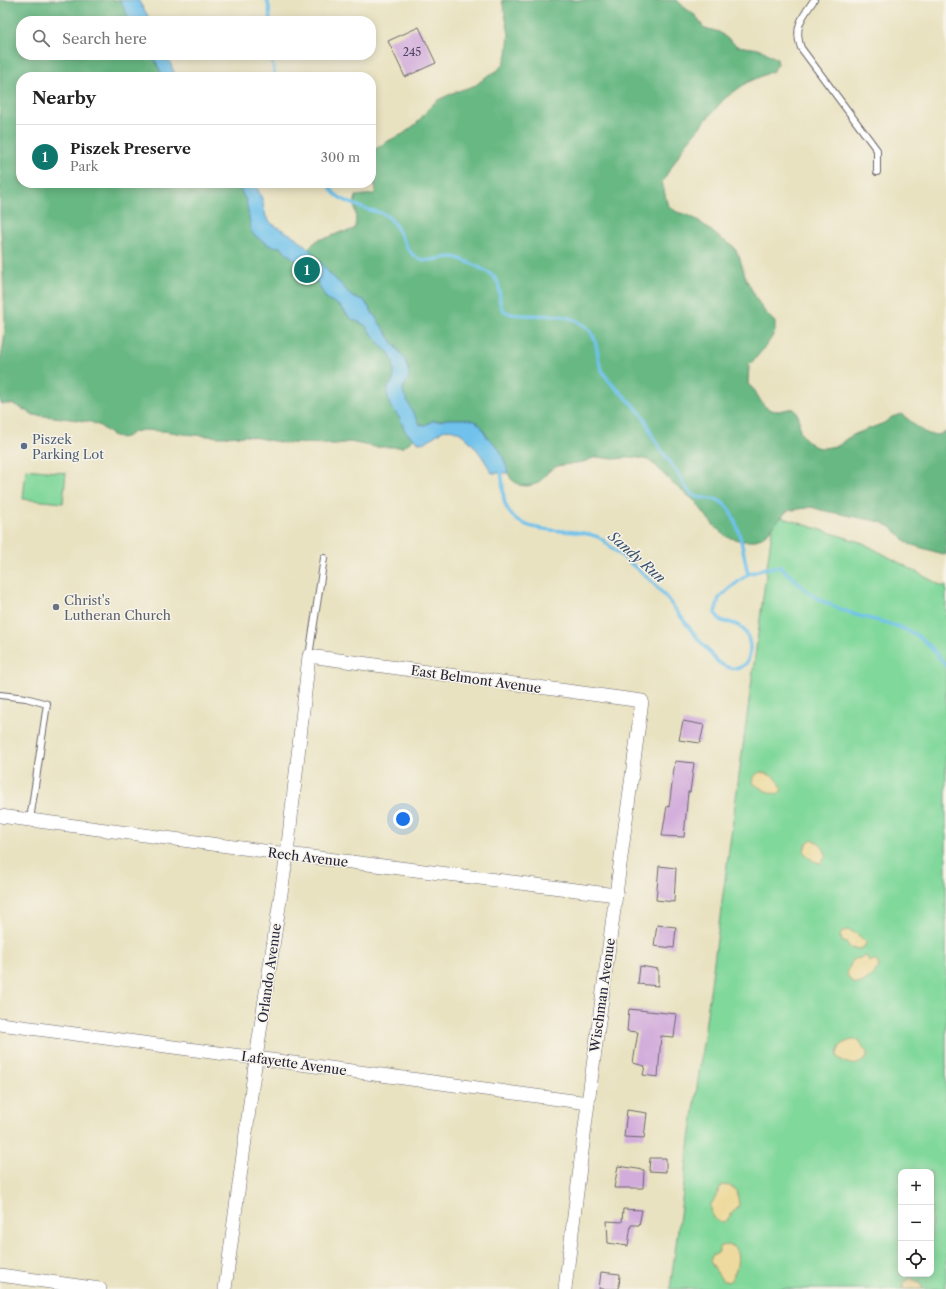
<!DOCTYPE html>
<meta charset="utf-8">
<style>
body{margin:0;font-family:"Libre Caslon Text",serif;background:#f6f6f6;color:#222}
.controls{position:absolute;right:12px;bottom:12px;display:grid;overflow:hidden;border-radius:8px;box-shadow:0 2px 10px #0003}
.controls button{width:36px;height:36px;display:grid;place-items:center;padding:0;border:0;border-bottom:1px solid #e0e0e0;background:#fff;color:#222;font:20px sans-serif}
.you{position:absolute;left:403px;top:819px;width:14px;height:14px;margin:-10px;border:3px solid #fff;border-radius:50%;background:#1a73e8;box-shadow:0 0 0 6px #1a73e833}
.badge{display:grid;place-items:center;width:26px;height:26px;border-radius:50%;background:#0f766e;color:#fff;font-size:13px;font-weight:700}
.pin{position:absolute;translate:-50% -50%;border:2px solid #fff;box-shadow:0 1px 4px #0006}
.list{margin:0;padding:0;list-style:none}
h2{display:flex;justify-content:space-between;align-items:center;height:52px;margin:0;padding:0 16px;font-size:17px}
h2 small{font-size:13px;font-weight:400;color:#767676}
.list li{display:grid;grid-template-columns:26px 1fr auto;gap:12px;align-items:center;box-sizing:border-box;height:64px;padding:0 16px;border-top:1px solid #e0e0e0}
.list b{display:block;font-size:15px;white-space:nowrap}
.list p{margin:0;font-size:13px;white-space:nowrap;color:#767676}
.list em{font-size:13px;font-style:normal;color:#767676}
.icon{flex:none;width:22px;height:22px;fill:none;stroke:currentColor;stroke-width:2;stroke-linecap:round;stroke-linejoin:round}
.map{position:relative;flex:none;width:946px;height:1289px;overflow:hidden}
.search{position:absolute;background:#fff;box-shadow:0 2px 10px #0003;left:16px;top:16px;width:360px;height:44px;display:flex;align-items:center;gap:10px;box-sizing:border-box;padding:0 14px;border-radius:16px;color:#767676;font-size:15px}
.panel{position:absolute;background:#fff;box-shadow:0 2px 10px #0003;left:16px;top:72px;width:360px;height:116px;border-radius:16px}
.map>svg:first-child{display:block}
.green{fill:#81d89b;stroke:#527d6b;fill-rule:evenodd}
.forest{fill:#68b883;stroke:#456d5f}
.sand{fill:#eeda9e;stroke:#887e6c}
.water{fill:#70c2ec;stroke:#497294}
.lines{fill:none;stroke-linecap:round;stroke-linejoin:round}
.stream{stroke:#70c2ec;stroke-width:3.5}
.building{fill:#d2acdb}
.lane-casing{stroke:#68656a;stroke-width:8}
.street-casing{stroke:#68656a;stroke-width:14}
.lane{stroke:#fff;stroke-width:6}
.street{stroke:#fff;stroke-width:13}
.service-dot{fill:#5c6f8a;stroke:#f7f3e8;stroke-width:1.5}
.worship-dot{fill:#6b7280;stroke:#f7f3e8;stroke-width:1.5}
.labels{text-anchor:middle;stroke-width:3;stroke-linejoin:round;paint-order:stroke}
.number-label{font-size:11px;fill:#4e4463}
.service-label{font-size:13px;fill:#4e5e75;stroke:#f7f3e8;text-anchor:start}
.worship-label{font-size:13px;fill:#5b616d;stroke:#f7f3e8;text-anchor:start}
.street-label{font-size:13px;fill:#22223b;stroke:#f7f3e8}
.water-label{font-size:14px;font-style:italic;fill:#395270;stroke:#f7f3e8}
</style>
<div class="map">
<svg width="946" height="1289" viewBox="0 0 946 1289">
<rect width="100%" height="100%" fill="#f7f3e8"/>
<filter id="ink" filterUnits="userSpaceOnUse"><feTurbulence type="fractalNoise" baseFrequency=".025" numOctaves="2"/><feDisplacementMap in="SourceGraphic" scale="8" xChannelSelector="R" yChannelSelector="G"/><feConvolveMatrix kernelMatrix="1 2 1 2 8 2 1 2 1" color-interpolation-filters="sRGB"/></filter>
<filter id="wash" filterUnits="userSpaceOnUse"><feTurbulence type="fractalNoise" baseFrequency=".012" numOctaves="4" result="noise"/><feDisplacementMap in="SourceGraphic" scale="16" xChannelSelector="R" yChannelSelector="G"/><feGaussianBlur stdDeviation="0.9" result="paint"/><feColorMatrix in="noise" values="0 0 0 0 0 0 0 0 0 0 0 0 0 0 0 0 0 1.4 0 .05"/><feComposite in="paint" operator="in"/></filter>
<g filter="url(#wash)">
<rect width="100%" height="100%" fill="#e9e2c1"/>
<g class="green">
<path d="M26,469L66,473L63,503L23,499Z"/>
<path d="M774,515L863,543L942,586H946V1289H670ZM901,1172H931V1274H901Z"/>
</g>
<g class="forest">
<path d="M0,0H120L130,21H21V55H153L163,77H21V183H236C245,196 252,211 250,227C259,240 265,245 281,247L288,254L299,263L308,274L314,276L326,298L341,307L348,316L365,325L381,345L389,353L393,362L394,372L393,381L388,387L390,406L399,417L405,431L414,439L403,447H375L350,442L336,444L284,443L247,436L219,437L184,434L164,431L143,430L134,432L126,437L121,438L112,435L100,426L91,422L63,418L34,415L13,404H2L0,401V362L4,341L5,321L2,247L0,218Z"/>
<path d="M502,0H677L685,8L696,16L702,25L705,28L719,32L737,46L760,49L777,59L778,64L773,71L746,83L724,99L687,142L662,182L667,203L670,207L677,212L690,216L699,221L721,239L733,246L739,256L746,279L760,305L765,312L775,322C775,325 775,329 775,331C772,340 756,358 749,365L748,384C750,386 753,388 755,391C761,401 764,411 778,411C784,411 788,408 794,409C803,421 797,419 800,430C800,433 803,436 805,438C816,452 824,448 840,445C846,435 873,428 884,423C887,421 889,419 892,417C895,416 898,415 901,414C916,423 925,442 946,432V555L909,544L891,527L881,522L821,510L812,507L787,511L766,534L759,539L751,541H742L727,537L713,525L695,501L672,483L656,466L648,460L634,457L615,459L596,457L583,462L557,466L549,471L540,481L536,484L527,486L519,485L511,479L494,443L487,437L481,426L475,421L464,419H448L439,421H434L430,422L424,426C416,424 406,400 403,392L402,390L405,386L409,369L405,360L364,300L354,298L351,296L342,285L331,275L326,269L308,248L319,239L327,238L341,232L349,231L354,229C359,218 352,207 356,196L374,194L376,188L371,177V159L374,150L390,140L403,134L417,123L431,106L438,100L455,92L476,85L487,76L497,71L504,63L507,54L509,34Z"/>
</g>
<g class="sand">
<path d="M759,772C788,775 792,811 753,783L754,777Z"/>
<path d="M813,839C819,844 825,848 826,856L821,863C813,862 809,858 804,852C805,846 806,842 813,839Z"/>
<path d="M847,930C854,931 861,937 866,942L865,946L860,949L849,948L847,943L843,942L840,936L842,932Z"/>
<path d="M866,956L870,962L873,960L877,961L879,967C874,973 861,989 852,982C850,980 848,977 847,974L852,960Z"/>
<path d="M852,1040H858C861,1044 863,1048 867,1052V1058C855,1068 849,1065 837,1057C837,1047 843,1042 852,1040Z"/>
<path d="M722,1185L730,1186L737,1191L739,1205L726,1221L721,1223C712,1218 711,1213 711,1204C716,1199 717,1192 722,1185Z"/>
<path d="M728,1245L734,1247C741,1256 737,1273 729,1282L722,1280C718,1273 713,1268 710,1261L712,1256L718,1253L721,1246Z"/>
<path d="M911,1278L919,1283L923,1288V1289H903L904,1282L908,1279Z"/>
</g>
<g class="water">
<path d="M120,0H138L151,21H130Z"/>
<path d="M153,55H167L176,77H163Z"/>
<path d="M236,183H255L262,199L266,217L272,224L295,237L308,248L326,269L331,275L342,285L351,296L354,298L364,300L365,302L405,360L409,374L408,380L403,388V392L413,413L417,419L420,425L424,426L432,421H439L448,419H464L475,421L481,426L487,437L492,441L499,449L505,462L508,473H492C485,460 463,424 445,430C436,433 429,442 421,443L414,439L405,431L399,417L390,406L387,394L388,387L393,381L394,372L393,362L389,353L381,346L365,325L350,318L341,307L326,298L314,277L308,274L299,263L288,254L281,247L271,246L255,236L251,231L250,223L246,200Z"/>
</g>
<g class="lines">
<g class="stream">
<path d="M267,0L269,7L270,21"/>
<path d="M271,55L275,77"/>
<path d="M327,183C330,186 332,191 335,194C344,202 358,206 369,210C375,211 383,213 387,216C402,226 403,256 423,260C433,262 444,256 454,257C462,259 477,266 484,270C490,273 495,277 498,283C502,292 496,307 506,312C512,315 518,315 525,315C545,316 566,312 584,325C598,335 596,351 600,365C602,371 606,377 610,382C622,395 634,403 645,419C648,425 650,431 653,437C660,450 670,461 678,474C681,478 683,484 686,488C696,502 704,496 717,500C739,507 743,554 748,574"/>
<path d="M500,469C505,482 500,497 508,510C525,539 574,525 600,538C604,540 608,545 612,548C625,558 637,569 649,579C671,599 686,627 707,649C711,654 714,659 719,663C724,666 732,670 739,668C754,663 752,639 743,629C737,623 728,622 721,621L715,613L719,598L729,589L748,574L767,568L780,567C795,578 805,593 822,601C833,606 845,611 856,615C878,621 903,625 922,639C931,646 939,657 946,666"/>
</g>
</g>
<g id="blocks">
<g class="building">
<path d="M419,27L436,63L405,77L388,41Z"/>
<path d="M683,721L704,725L700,743L679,740Z"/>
<path d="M675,761L694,763L690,792H688L684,837L662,836L667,806L669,807Z"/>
<path d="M659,866L676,868L674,902L656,900Z"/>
<path d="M657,925L676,927L674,948L654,946Z"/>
<path d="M640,966L658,969V986L638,984Z"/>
<path d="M629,1009L677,1014L674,1037L661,1036L658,1077L643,1075L645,1066L633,1063L638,1032L627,1031Z"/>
<path d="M627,1110L647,1113L644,1138L624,1137Z"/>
<path d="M650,1158H666V1172L649,1171Z"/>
<path d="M618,1166L644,1170L643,1188H614Z"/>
<path d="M623,1209L642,1210L639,1225H631L628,1246L608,1243L607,1221L622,1222Z"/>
<path d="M601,1272L620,1274L619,1289H599Z"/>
</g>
</g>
</g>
<g filter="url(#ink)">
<use href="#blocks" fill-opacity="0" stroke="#68656a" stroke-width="1"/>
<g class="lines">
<g class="lane-casing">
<g id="lane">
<path d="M814,0C803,16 793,27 801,48L877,150V172"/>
<path d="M309,656L324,558"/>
<path d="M0,695L26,698L47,704L30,820"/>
</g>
</g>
<g class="street-casing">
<g id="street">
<path d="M0,816L287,854L616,895"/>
<path d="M0,1024L256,1058L588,1103"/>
<path d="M0,1275L100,1289"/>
<path d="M225,1289L256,1058L287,854L309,656L642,701L588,1103L565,1289"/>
</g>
</g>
<use href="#lane" class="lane"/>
<use href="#street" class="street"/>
</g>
</g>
<circle class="service-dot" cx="24" cy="446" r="4"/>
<circle class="worship-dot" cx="56" cy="607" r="4"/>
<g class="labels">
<g class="number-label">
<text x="412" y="56">245</text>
</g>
<g class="service-label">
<text x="32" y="444">Piszek<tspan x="32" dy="15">Parking Lot</tspan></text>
</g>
<g class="worship-label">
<text x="64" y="605">Christ's<tspan x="64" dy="15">Lutheran Church</tspan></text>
</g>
<g class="street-label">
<text transform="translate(476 679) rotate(8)" y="5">East Belmont Avenue</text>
<text transform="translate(308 857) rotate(7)" y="5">Rech Avenue</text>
<text transform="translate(269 973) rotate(-82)" y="5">Orlando Avenue</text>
<text transform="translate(602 995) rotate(-82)" y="5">Wischman Avenue</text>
<text transform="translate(294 1063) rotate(8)" y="5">Lafayette Avenue</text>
</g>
<g class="water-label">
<text transform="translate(637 557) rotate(41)" y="5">Sandy Run</text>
</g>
</g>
</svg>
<div class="controls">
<button>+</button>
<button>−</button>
<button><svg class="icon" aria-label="locate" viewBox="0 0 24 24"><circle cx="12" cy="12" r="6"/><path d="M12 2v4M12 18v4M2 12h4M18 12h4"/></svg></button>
</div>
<div class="you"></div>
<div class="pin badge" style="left:307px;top:270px">1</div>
<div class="search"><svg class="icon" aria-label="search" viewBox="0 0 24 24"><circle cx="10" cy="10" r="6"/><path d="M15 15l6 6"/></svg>Search here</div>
<section class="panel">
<h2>Nearby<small></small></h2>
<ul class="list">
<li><span class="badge">1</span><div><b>Piszek Preserve</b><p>Park</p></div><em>300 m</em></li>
</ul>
</section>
</div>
